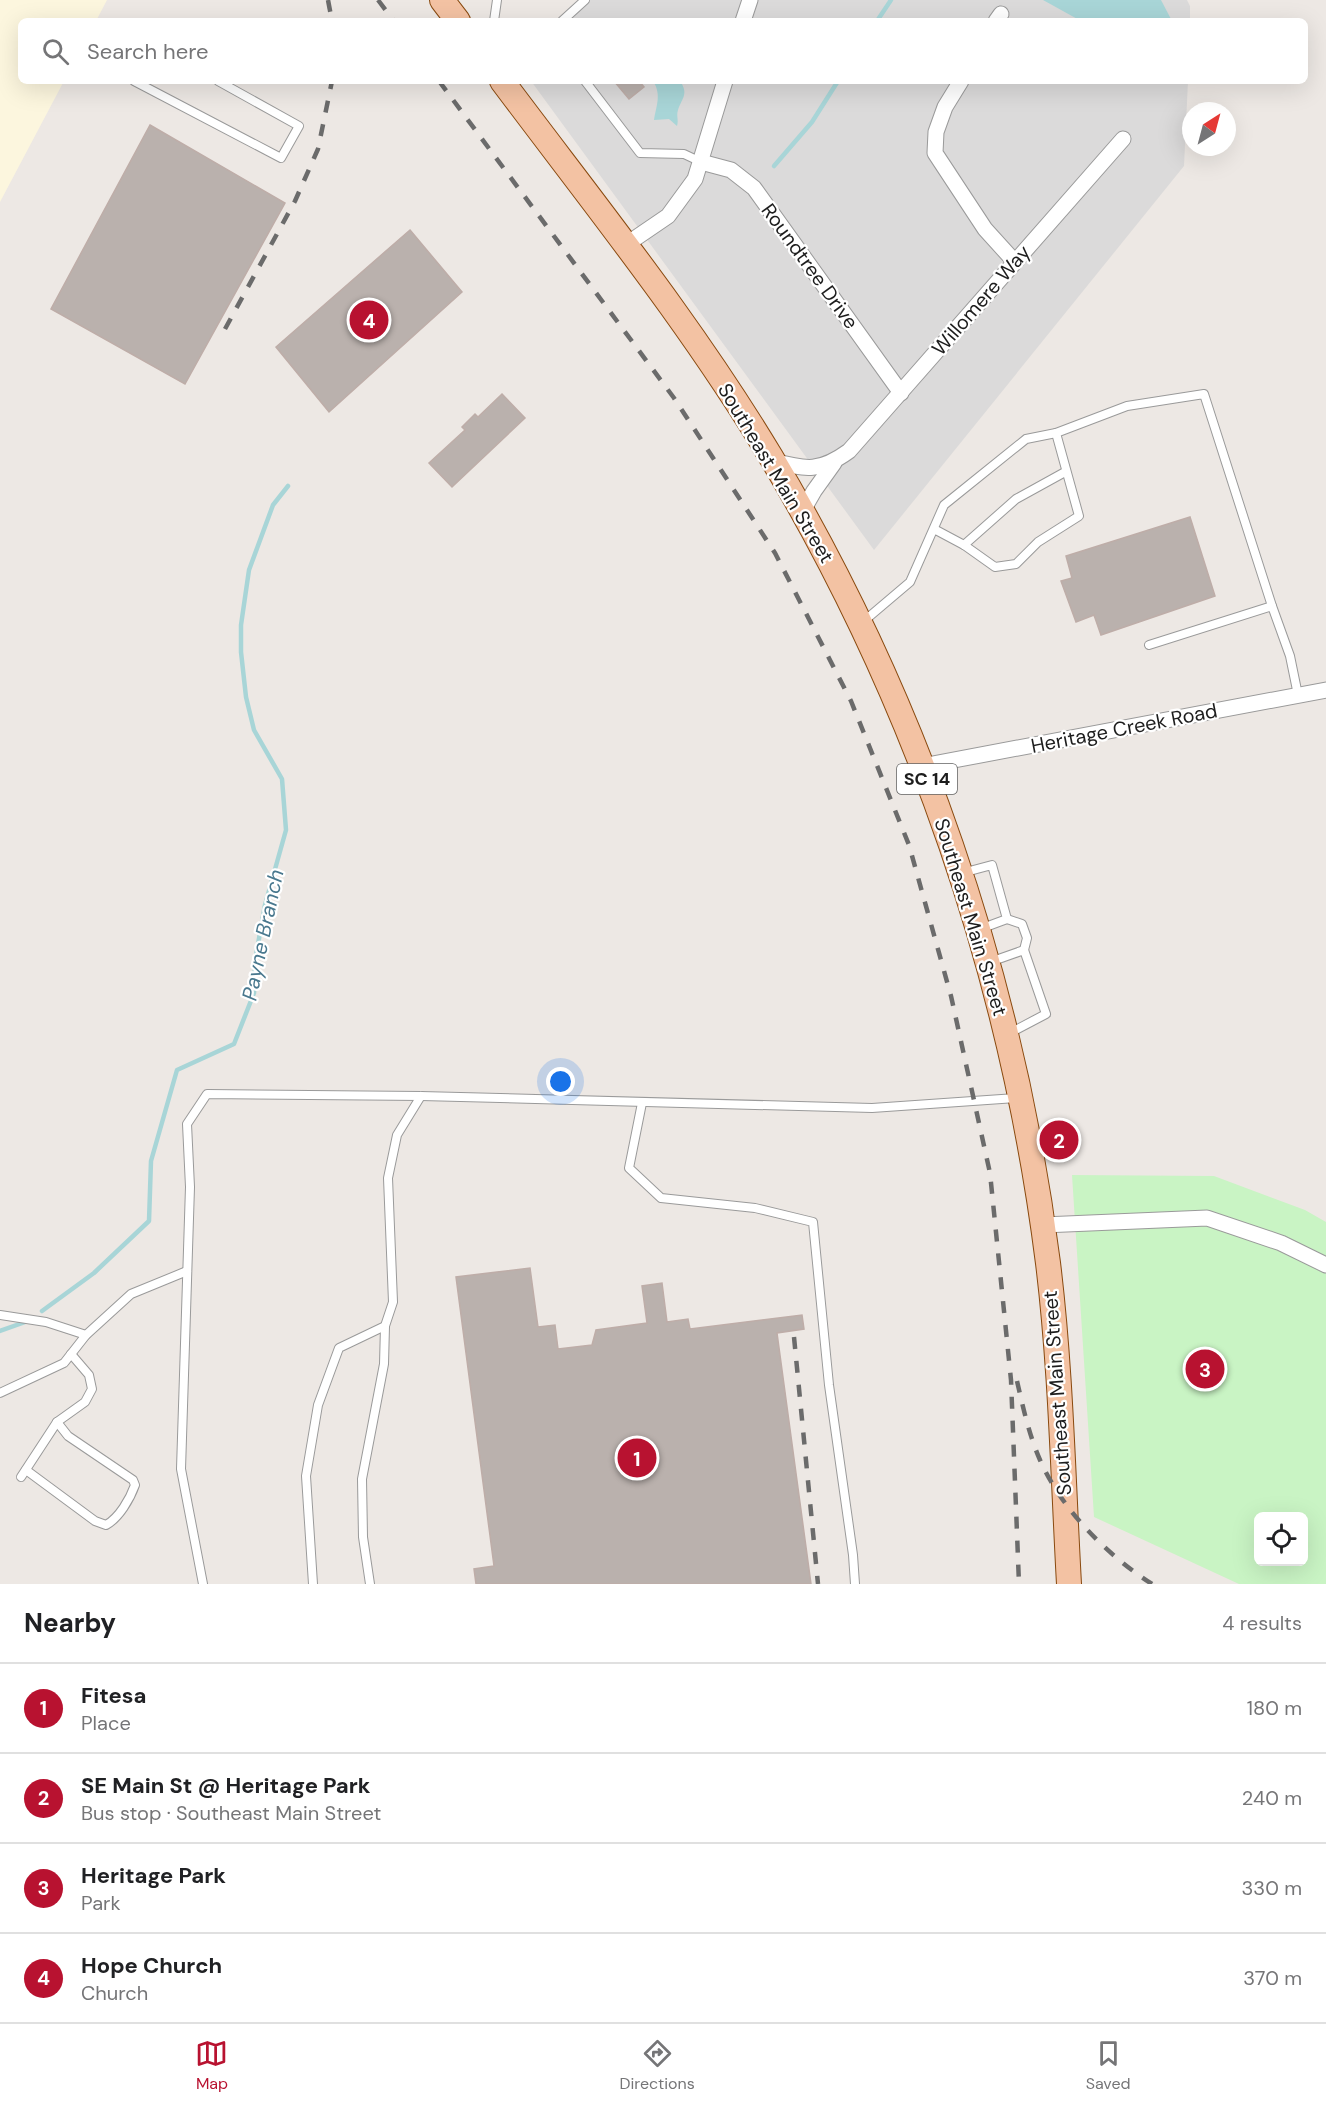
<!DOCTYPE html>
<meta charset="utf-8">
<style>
body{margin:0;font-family:"DM Sans",sans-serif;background:#f2f2f2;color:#202124}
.controls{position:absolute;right:18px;bottom:18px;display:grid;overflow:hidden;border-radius:9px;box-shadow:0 6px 24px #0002}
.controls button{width:54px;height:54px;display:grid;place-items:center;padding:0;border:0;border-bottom:2px solid #e0e0e0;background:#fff;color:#202124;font:30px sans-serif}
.compass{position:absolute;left:1182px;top:102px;width:54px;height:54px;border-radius:50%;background:#fff;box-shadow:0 6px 24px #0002;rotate:36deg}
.you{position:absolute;left:561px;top:1082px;width:21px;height:21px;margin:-15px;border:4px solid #fff;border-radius:50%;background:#1a73e8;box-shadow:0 0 0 9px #1a73e833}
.badge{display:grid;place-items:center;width:39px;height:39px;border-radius:50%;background:#b81230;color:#fff;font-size:20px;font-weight:700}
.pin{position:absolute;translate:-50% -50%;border:3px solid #fff;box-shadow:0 2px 6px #0006}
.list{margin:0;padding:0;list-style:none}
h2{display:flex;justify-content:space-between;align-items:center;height:78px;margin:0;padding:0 24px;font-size:26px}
h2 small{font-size:20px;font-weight:400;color:#757577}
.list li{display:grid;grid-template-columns:39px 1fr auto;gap:18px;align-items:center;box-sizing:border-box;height:90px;padding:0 24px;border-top:2px solid #e0e0e0}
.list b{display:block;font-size:22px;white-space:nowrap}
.list p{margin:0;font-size:20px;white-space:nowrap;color:#757577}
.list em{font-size:20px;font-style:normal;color:#757577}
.icon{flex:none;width:33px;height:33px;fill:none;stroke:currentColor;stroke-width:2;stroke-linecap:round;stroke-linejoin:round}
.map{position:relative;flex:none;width:1326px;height:1584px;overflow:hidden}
.search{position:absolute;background:#fff;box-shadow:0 6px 24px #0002;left:18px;right:18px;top:18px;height:66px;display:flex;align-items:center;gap:15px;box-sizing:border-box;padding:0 21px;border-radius:9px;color:#757577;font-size:22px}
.sheet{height:438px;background:#fff}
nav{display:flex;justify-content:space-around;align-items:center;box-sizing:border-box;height:84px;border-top:2px solid #e0e0e0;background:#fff;font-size:16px;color:#757577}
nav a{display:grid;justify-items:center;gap:3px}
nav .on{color:#b81230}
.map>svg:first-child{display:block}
.residential{fill:#dbdada}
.education{fill:#fcf6de}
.park{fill:#c9f4c4;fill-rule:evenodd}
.water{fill:#a8d5d7}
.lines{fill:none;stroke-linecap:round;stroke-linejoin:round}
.stream{stroke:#a8d5d7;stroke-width:4.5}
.building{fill:#bab1ad;stroke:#beada8;stroke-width:1.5}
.lane-casing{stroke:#9a9a9a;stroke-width:10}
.street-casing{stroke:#9a9a9a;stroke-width:17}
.primary-casing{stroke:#89490e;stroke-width:26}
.lane{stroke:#fff;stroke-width:8}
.street{stroke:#fff;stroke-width:15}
.primary{stroke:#f3c2a3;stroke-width:24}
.rail{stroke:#6b6b6b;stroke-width:4.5;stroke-dasharray:12 12;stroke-linecap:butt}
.labels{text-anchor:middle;stroke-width:4.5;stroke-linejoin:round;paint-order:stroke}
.shield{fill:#fff;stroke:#616161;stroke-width:1.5}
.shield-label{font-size:18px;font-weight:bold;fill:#1d1d1d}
.street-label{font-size:20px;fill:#1d1d1d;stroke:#fff}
.water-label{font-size:21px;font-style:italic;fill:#49788e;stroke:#fff}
</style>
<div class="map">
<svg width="1326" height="1584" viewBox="0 0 1326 1584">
<rect width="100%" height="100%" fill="#ede8e4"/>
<g class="residential">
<path d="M587,0H1187L1190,6V21H567Z"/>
<path d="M531,81H1188L1184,166L874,550Z"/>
</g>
<path class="education" d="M0,0H107L96,21H21V81H64L0,202Z"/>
<path class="park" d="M1072,1175L1214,1176L1305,1210L1326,1222V1584H1239L1094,1517ZM1258,1516H1304V1562H1258Z"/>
<g class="water">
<path d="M1043,0H1161L1172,21H1081Z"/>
<path d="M653,81H680C689,94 682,98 678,110C676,116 679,120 677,126L669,119L654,120C656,106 662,95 653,81Z"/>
</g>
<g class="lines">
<g class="stream">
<path d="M877,21L891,0"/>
<path d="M774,166L812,122L838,81"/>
<path d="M42,1311L94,1273L149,1221L151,1161L177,1070L234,1044L254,993L255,961L265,905L286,830L282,779L254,730L246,697L241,652V625L249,570L273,505L288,486"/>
<path d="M0,1331L28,1321"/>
</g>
</g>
<g class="building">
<path d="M614,81H639L644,87L629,99Z"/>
<path d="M150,125L285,203L185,384L51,309Z"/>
<path d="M410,230L462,292L329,412L276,347Z"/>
<path d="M502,394L525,418L452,487L429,463L465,430L462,427L475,414L478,417Z"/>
<path d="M1190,517L1215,596L1101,635L1094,615L1076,622L1061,581L1072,578L1066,556Z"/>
<path d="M530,1268L538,1327L555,1325L558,1349L592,1345L596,1330L647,1323L642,1286L662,1283L667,1322L688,1319L690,1329L802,1315L804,1329L777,1333L811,1584H476L474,1569L494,1566L456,1277Z"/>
</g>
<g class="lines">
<g class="lane-casing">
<g id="lane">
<path d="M494,21L497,0"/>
<path d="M562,21L585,0"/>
<path d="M134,81L281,158L299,126L218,81"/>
<path d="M585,81L640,153L684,154L701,162"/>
<path d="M1056,433L1127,406L1204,394L1272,606"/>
<path d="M964,545L1016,499L1065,472"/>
<path d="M864,621L910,582L944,505L1026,439L1056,433L1079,516L1038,542L1016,564L995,567L964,545L934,529"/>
<path d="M1149,645L1272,606L1290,656L1298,695"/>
<path d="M962,873L992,865L1007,919L980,929"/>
<path d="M1007,919L1022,924L1027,938L1024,950"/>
<path d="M990,962L1024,950L1046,1014L1008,1034"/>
<path d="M642,1103L629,1168L661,1198L755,1208L813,1222L829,1385L853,1555L855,1584"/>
<path d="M0,1315L46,1322L86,1335"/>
<path d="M0,1393L64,1363L86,1335L131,1294L187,1271"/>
<path d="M26,1470L95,1521L106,1525C119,1518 130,1499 135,1485L133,1480L68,1436L57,1422"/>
<path d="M21,1477L57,1422L85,1402L92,1389L89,1375L71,1354"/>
<path d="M203,1584L181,1469L190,1187L187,1124L207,1094L421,1096L872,1108L1016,1098"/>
<path d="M313,1584L306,1476L318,1405L339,1348L385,1326L393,1302L388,1178L397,1135L421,1096"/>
<path d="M370,1584L363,1537L362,1479L384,1364L385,1326"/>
</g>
</g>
<g class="street-casing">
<g id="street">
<path d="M743,21L750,0"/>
<path d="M996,21L1001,14"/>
<path d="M961,81L945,107L936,132L935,153L985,229L1014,261"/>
<path d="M701,162L731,170L754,188L901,393"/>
<path d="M624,246L668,216L695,179L725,81"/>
<path d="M773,461C807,470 820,472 849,451L1123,139"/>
<path d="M802,512L814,491L834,463"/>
<path d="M922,766L1326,690"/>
<path d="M1043,1225L1207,1218L1281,1243L1326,1265"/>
</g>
</g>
<g class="primary-casing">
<g id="primary">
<path d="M442,0L458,21"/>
<path d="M502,81C594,204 692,325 771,457C918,703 1012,978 1048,1263C1061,1369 1063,1477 1069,1584"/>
</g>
</g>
<use href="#lane" class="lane"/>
<use href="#street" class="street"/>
<use href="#primary" class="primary"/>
<g class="rail">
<path d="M328,0L332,21"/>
<path d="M378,0L394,21"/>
<path d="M439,81L674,398L775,553L851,701L909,845L951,996L990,1173L1011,1380L1019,1584"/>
<path d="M225,329L295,201L318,149L332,81"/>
<path d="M794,1337L818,1584"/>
<path d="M1017,1381C1023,1407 1029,1435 1040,1460C1062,1510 1107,1555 1152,1584"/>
</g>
</g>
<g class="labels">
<rect class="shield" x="897" y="764" width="60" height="30" rx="4.5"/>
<g class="shield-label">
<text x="927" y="785">SC 14</text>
</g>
<g class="street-label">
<text transform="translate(810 266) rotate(54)" y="7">Roundtree Drive</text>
<text transform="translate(981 300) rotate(-49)" y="7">Willomere Way</text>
<text transform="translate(776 473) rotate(59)" y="7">Southeast Main Street</text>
<text transform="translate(1124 728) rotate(-11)" y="7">Heritage Creek Road</text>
<text transform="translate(971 917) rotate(73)" y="7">Southeast Main Street</text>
<text transform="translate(1057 1393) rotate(-94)" y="7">Southeast Main Street</text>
</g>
<g class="water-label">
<text transform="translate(263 935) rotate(-78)" y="7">Payne Branch</text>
</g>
</g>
</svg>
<div class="controls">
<button><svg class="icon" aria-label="locate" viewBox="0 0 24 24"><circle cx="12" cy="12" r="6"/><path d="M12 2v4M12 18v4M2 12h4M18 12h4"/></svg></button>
</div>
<svg class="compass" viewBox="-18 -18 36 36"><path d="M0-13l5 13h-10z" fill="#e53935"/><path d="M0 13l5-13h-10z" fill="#757577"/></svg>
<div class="you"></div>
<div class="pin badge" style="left:637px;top:1458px">1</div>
<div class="pin badge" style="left:1059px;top:1140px">2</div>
<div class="pin badge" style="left:1205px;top:1369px">3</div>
<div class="pin badge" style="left:369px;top:320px">4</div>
<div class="search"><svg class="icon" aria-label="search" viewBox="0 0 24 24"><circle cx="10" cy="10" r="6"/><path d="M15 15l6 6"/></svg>Search here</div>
</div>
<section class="sheet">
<h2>Nearby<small>4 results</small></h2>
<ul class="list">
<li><span class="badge">1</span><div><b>Fitesa</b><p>Place</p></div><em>180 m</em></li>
<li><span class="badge">2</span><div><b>SE Main St @ Heritage Park</b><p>Bus stop · Southeast Main Street</p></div><em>240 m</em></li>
<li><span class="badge">3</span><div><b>Heritage Park</b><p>Park</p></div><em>330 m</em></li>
<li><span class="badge">4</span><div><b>Hope Church</b><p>Church</p></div><em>370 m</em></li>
</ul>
</section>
<nav>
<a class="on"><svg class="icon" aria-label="map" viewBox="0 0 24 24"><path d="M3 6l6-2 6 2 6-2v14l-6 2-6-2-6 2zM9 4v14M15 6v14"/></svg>Map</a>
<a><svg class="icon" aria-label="directions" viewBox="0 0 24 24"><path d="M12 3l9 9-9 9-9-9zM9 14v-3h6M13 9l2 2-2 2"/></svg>Directions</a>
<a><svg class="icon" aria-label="saved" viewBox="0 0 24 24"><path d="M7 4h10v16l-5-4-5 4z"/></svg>Saved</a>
</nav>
